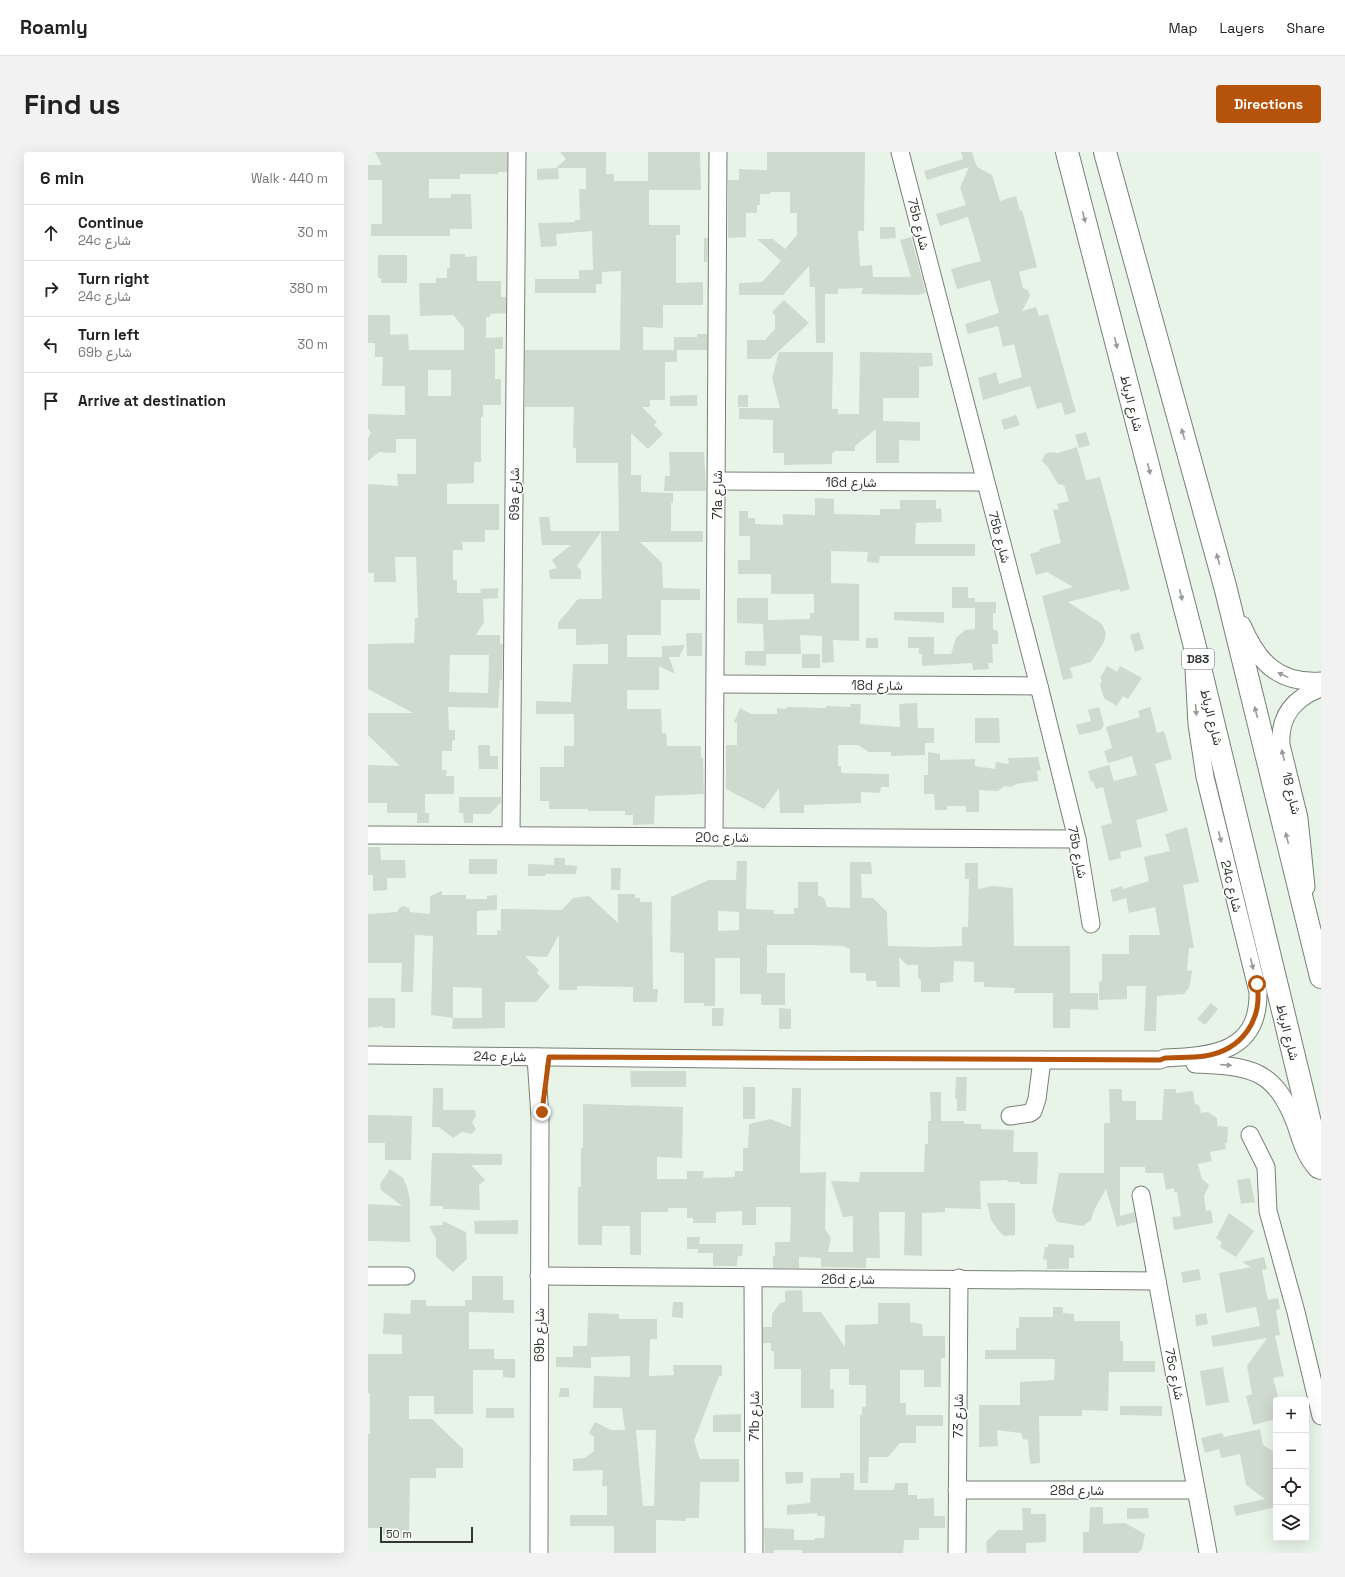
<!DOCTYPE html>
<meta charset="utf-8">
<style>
body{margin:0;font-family:"Space Grotesk",Vazirmatn,sans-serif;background:#f2f2f2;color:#222}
.controls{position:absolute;right:12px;bottom:12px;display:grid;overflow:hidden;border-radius:4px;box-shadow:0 4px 16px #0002}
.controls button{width:36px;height:36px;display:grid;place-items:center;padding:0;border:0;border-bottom:1px solid #e0e0e0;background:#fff;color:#222;font:20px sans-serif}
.scale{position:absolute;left:12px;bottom:10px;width:93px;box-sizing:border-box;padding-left:4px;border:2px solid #333732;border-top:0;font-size:11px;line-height:14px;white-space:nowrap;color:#333732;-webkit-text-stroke:3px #fff;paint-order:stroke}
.stop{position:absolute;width:12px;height:12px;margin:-9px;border:3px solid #b45309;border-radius:50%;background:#fff}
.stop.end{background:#b45309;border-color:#fff;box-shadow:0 1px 4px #0008}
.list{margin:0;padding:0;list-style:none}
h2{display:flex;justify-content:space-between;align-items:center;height:52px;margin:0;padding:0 16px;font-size:17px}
h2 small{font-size:13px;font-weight:400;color:#767676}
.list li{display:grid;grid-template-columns:26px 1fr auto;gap:12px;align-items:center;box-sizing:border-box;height:56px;padding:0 16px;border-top:1px solid #e0e0e0}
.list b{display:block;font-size:15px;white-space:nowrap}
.list p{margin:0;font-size:13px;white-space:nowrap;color:#767676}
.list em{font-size:13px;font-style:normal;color:#767676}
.icon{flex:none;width:22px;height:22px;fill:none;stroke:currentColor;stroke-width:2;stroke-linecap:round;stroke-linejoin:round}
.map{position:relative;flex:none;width:953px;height:1401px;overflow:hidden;border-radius:4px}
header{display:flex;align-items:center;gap:24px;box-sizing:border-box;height:56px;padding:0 20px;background:#fff;border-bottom:1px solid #e0e0e0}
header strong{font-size:19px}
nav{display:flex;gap:22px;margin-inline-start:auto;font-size:14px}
.intro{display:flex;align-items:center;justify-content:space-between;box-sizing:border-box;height:96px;padding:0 24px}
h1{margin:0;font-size:28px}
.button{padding:10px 18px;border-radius:4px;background:#b45309;color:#fff;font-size:14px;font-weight:700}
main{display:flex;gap:24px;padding:0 24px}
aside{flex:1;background:#fff;border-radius:4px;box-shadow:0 4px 16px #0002}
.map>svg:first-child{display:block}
.building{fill:#cfdacf;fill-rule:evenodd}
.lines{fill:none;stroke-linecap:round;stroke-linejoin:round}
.minor-casing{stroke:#768076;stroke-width:19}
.highway-casing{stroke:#768076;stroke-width:24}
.minor{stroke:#fff;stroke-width:17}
.highway{stroke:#fff;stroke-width:22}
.oneway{fill:#999b98}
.route{stroke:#b45309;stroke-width:5}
.labels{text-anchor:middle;stroke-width:3;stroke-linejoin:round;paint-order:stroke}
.shield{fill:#fff;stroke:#707370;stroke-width:1}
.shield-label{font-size:12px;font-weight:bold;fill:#333732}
.street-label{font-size:13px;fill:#333732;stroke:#fff}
</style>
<header>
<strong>Roamly</strong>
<nav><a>Map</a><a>Layers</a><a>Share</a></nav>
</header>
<div class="intro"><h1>Find us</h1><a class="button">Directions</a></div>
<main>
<aside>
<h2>6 min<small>Walk · 440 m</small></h2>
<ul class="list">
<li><svg class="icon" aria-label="ahead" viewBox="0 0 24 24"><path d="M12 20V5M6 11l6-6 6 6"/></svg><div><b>Continue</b><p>24c شارع</p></div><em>30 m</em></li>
<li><svg class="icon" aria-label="right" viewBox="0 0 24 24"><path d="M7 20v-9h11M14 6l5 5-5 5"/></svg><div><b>Turn right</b><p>24c شارع</p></div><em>380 m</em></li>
<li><svg class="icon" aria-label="left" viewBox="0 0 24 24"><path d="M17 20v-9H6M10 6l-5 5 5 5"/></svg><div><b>Turn left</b><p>69b شارع</p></div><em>30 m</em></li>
<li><svg class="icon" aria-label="arrive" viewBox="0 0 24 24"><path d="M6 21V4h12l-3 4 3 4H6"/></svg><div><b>Arrive at destination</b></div></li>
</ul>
</aside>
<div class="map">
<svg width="953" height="1401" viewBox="0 0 953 1401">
<rect width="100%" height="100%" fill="#e9f4e9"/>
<g class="building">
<path d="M7,0H139V20H130V22H92V27H61V46H83V42H103L104,77H82V84H3V72H14V28H0V13H14Z"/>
<path d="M192,0H238V22H246V29H280V0H332L333,38H281V73H312V83H308V131L335,130V153H295V176L275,175V198H306V185H329V182H339V198H309V210H297V248H282V255H274L289,270L286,273L295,282L280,297L263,281V323H273V340L305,341V351H303V379H335V390H272L294,411L295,436L332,437V448H293V483H259V505H294V494L317,493L311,505H301L307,522L291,514V538H259V557H293L294,581H298L299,594H333V606H335L336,642L287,644L286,672L265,673V663H257V659H220V657H181V649H172V615H196V594H206V562H168V549L203,550L205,512H240V492L208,493V477H190V471L210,447H234L233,380L209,414L213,418V427H182L181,418L189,416L184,408L203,393H174L171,365H181L183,379H251L250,311H208V296H205L206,255H157V198H252L253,119L234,120V132H228V141H167V127H211V118H225L224,79L188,82L189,94L173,95L170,71L207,70V68H212L211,37H218V16H188L198,7Z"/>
<path d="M399,0H497L496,79H490L492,114L504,113L505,125H543L532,88L543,85L558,141L549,143L493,142L495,136L470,137V142H457V191H448L447,135H442L441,114L415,143H371V131L394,130L413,109L389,87H405L417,97L429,83V61H422V40H402V42H392V53H389V61H378V85L360,86V28H371V17L399,18Z"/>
<path d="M593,0H604L609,15L624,23L632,49L648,44L652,59L654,58L669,115L651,120L655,136L660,138L662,144L654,159L668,155L671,164L680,162L708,260L697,263L693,250L669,257L662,234L615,248L610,226L628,220L631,232L654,225L646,192L635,195L630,174L600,182L597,172L631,161L622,128L589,137L583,117L613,109L600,65L572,74L568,62L598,53L592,36L601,15L559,28L556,19L595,7Z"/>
<path d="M190,16L191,27L169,28V17Z"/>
<path d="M512,75H527L528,86L512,87Z"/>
<path d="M336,86H340L339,110H336Z"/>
<path d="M82,102H97V105L109,104V129H133V145H138V161L122,162V165H118V186L135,185V197H127V227H133V253H115V265H113V310H106V331L79,332V352H131V378H117V390H94L95,398H85V428H89V441H113L112,437L130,436V446L115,447L116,470L108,483H132V492H135L134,528H132L130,556L80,555L81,578H87V588L84,589V599H74V618H79L78,624H86V642H57V661H55H61V671H49V661H19V651H0V613L32,614L0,583V561H45L0,537V492L46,491L47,466H50L48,405H27L28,430H6V421H0V332L30,334L29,322H48V287H28V301L11,300L0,309V286L3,281L0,276V262L37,263V234H14L15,205H7V191H0V163H22V183L40,182L41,198H96V176L85,163L52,164L51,131H68V126H79V116H82ZM60,218H83V244H60ZM82,503H121L120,541L81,540Z"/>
<path d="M10,103H39V131H13V126H10Z"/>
<path d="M416,148L441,171L402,207H379V188H397L407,177V164L404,160Z"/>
<path d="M411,200H465L464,257H470V262H491L492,200L564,201L565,214L551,215V246H515V269L552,270V289L531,288V311H508V277L487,294V299H466V301H464V312L416,313V301H405V268L371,267V256H412L404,226Z"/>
<path d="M329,243V254H302V244Z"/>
<rect x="370" y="243" width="10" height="12"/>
<path d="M648,263L652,273L636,278L633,268Z"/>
<path d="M718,280L722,293L711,296L707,283Z"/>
<path d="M709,295L718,328L732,325L762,437L752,440V437L700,450L734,472L738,481L736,490L723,510L702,516L705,526L695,528L674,444L705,435L679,420L668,423L662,402L672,399L671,397L693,391L685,358L691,357L689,352L701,349L696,333L690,332L680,315L674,309L677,302L682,300L690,301Z"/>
<path d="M301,300H336L338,339H296L297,324H302Z"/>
<path d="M447,346L466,347V362L512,363V357H532V348H568V357L573,356L574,370L548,371L547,392H607V404H512L511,411L499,410L500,400L463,399V431L491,432V489L465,488L466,510L454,511V484L432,483L433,502H398V514L377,513V499H396L395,472L369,471V446H400V468L442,467V461H446V442H403V422H370V408H382V384H371V359H380V366H387V372L415,373V362L447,363Z"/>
<path d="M584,435H600V446H607V450H628V461H625V477L630,479V492H624L625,511H620L621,517L605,518L604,511L554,514V502H551V496H540V485H566V502H583L588,486L597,478L607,477V456H584Z"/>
<path d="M526,460H576V471L526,468Z"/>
<path d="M771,480L776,497L767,500L762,483Z"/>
<path d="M318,481H334V504H319Z"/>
<rect x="498" y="486" width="12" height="10"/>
<rect x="434" y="502" width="18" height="14"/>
<path d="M739,514L749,520L752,514L774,526L760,547L755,544L749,554L736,546L732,533L734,528L732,526Z"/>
<path d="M549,551L550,576H566V591H557V603L523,604V600H501L490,593H470V614H473V621L521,622V635H513L512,641L493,640V651L436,653V661H412L411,636L396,657L358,637V593H369V571L366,570L372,556L383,562H409V556L418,557V555L458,556V554L483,555L482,552H493L492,572L532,575L531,552Z"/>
<path d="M731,555L736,573L733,578L711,583L708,573L723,569L720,558Z"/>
<path d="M782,555L789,581L796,579L804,607L787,612L800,659L768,668L774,695L752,700L753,706L741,709L733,674L744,671L735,635L728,637L725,629L723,630L720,619L741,613L746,629L769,623L764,604L740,611L736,599L744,596L738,575L772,565L770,559Z"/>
<path d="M607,566H631L632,591H607Z"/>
<path d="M110,593H122V604H130V617H111Z"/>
<path d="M560,600L572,602V608L607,607V614L627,617L628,610L641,612L640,606L670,605L673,619L669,618L670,629L648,632L643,635L636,634L630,639L611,638V660H598V654H579V658H567L566,642H556V623H560Z"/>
<path d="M91,645H133V650L122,662H105V671H96L95,661H91Z"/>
<path d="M819,675L831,730L815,733L826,796H821L819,818L824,819L821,836L816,842L789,844L788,879H776L778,834H759V847L731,848V830L734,829V802H761V783H792L787,755L761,761L758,746L745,750L742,738L754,734L755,737L781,729L776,705L802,699L797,682Z"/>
<path d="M0,695H12L13,708H37L38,726H19V738L5,739V723H0Z"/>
<path d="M186,706H197V713L209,714L208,722H178L177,724H160V712L186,713Z"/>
<rect x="101" y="707" width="28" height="15"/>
<path d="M369,709H379L378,757L406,758V762H426V756H430V730H450V743L456,746L459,755L482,756V710H503L504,722H493L494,746H505L519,760L520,794L562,795L594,794V775H600L601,727H597V711H610V737L624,734L645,736L646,794H702V841H730V858L702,857V876H685V841H646L647,836L616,835V830H606V810L586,809L585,830L572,831V840H553V828L550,825V813H539L531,805L532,835H509L508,829H498V821H482V797L475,794L441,793H399V821H417V853H393V842H372V806H347V854H336V851H316V801L302,800L303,745L341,728H368ZM350,759L371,760V778L350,779Z"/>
<path d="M243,716H253L252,738H243Z"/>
<path d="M74,739V743H98V747H119V744L129,743V758L109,759V783H129V778L133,779V757L194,758L205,746L221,744L250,771V742H267V746H272V750H284L285,837H290L289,850H265V835L209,834V838H191V783L179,805L157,804L171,818L169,821L182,834L168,850H137V876L84,877L85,866L63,863L65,784L47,783L45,840H33L34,811H0V762L29,760L32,755L36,754L41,756L42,760L62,762V744ZM85,835L114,836V866H85Z"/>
<path d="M0,846H27V876H15V874L0,876Z"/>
<path d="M843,851L850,857L837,873L829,867Z"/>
<path d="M344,856H356L355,874H344Z"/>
<path d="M411,856L423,857V877H411Z"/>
<path d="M262,919H318V935H263Z"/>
<path d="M588,925H599L598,959H589V947H587Z"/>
<rect x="375" y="935" width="12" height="32"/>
<path d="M65,936H75V958H107L108,964L104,970L108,977L104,982L94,980L85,986L71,975H64Z"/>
<path d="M424,936H433L432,1021L458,1020L457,1077L463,1086L460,1100H485V1064L475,1065L463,1029L491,1030L492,1020H556L557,992H560V969H563L562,940H573V969H596V972H613V977L646,978L645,1000H670L669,1032H652V1030H640L639,1028L612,1029L613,1057L577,1056V1060L554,1061V1104L536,1103L537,1060H511L512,1106H498V1116L453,1115V1106L431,1105V1116H405V1104H407V1090H422L423,1055H388V1073H374V1059L348,1060V1071H325V1066H319V1056H300V1060H273V1103H262V1074H234V1093H210V1035H213V996H215V952L315,955L314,1006L289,1005V1027H319V1019H336L335,1026L367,1025V1019H375V996H380L381,972L402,967L423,975Z"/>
<path d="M741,937H754V949H768V968H794L796,937H808V941L825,939L827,952L831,953L833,961L840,960L849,966V974L860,975L859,991H857L858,997L842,1000L844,1009L830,1012L834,1027L841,1033L836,1044L838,1059L843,1058L845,1071L806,1078L804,1065L813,1064L809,1040H806V1036L798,1038L795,1021H777V1015H752V1064L766,1060L768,1070L753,1074L752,1070V1074L749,1075L738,1037L726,1058L723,1068L715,1074L689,1070L684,1059L691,1021H736V971H742Z"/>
<path d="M0,963L44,964L43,1008H17V991H0Z"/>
<path d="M64,1001L134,1002V1013H103L117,1028L111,1033L112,1058L75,1057V1054H62Z"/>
<path d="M22,1017L35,1026L39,1035L42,1048V1090L0,1089V1052L34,1054L13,1038L12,1032Z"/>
<path d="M882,1026L887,1050L873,1052L869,1028Z"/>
<path d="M619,1051H647V1083L636,1084L630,1078L623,1068Z"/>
<path d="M861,1061L886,1079L868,1105L852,1095L854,1090L848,1086Z"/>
<path d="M150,1068V1082H107L106,1069Z"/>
<path d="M75,1069L98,1080L99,1107L85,1120L68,1105V1087L61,1074L75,1073Z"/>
<path d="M319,1085H332L331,1092H375L374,1104H370L369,1114H345V1101H330V1097H319Z"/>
<path d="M680,1092L706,1093V1106H701V1117H679V1108L675,1107L677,1095H680Z"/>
<path d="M896,1105L899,1117L894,1118L900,1148L910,1146L912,1157L908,1158L912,1183L907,1184L916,1224L905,1226L911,1248H908V1267L885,1273L878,1244L884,1242L879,1214L899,1186L845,1195L843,1184L892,1174L888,1155L858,1161L851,1121L883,1115L874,1110Z"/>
<path d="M831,1117L833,1128L815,1131L813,1120Z"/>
<path d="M104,1124H135V1148H146V1161L101,1160V1197H126V1207H147V1226L135,1225V1218H105V1262H66V1244H41V1267H64L95,1297V1316H68V1326H42L41,1386L15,1383V1376H0V1282H2V1241H0V1202H34V1183L15,1182L16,1161L42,1162L43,1148H58V1154H97V1148H104Z"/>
<path d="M434,1138L435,1160H453L477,1195V1173L510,1172V1151H542V1170L554,1172L555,1184H577V1206H573V1235H556V1218H532V1251H538V1263H575V1274H548V1291H532L520,1305H501L500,1331H492V1263H494V1255H498V1233H481V1217H462V1237H466V1256H433V1217H406V1199H403V1191H395V1175H404V1162L412,1151L417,1150V1139Z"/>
<path d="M305,1150H315V1166L304,1165Z"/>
<path d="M685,1155H695V1161L706,1162V1169H752V1189H755V1209H787V1220H741L740,1259L714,1258V1264H671L672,1311L662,1312L660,1288L655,1287L653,1281L629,1278L630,1294L611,1295V1253H652V1230L686,1228L687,1207H617V1198H648V1176H651V1165H685Z"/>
<path d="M220,1161L251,1162V1167H289V1187H282L281,1224L306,1223L305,1213H354V1224H351L326,1289L332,1307H371V1330H332L331,1366H318V1369L288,1368V1401H246V1374H202V1363H239V1334H234L235,1318L205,1319V1307L217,1306L226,1299V1285L221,1281L227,1270L243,1278H257L254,1256H225L226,1224L262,1225V1204L223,1205V1216L188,1215V1205H205V1194H219ZM268,1278H288L286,1354H275Z"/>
<path d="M838,1161L840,1172L828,1174L827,1163Z"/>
<path d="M855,1215L861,1250L838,1254L832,1219Z"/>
<path d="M192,1236H201V1245H191Z"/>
<path d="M752,1254H794V1264L752,1263Z"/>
<rect x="118" y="1256" width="28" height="10"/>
<path d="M373,1262V1280H345V1263Z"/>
<path d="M892,1277L895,1293L908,1301V1355L868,1364L865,1354L897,1347L878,1333L872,1302L853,1306L851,1297L837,1301L833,1286L854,1281L856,1285Z"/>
<path d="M417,1320H435V1331L418,1332Z"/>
<path d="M472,1321H486V1338H526L527,1331H540V1343H549V1347L566,1346V1364H577V1376H551V1388H536L535,1401H434V1398H406V1401H397L396,1376L426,1377V1388H447V1386H456L457,1364H449V1361L419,1363V1353L442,1351L443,1326H472Z"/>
<path d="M722,1355H735V1372L757,1371L777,1382L774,1397L770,1401H715V1380H721Z"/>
<path d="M654,1356H663V1362H678V1390L658,1391V1401H619L618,1390L630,1378H655Z"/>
<path d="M759,1356H780L781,1366L759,1367Z"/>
</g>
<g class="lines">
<g class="minor-casing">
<g id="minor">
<path d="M532,0L671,534L709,687L723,772"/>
<path d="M349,329L617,330"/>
<path d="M874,473C890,510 910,532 953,529"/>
<path d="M348,532L671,534"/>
<path d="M0,683L709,687"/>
<path d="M143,683L149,0"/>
<path d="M346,685L350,0"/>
<path d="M938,735L931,666L913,593C911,564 926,546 953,536"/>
<path d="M0,903L438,908H792L797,906C844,904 891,901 890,840L837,625L829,572L826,517"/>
<path d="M168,905L172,965L171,1401"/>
<path d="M827,912C883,914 907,917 928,973C933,989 938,1005 949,1017"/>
<path d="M642,964L662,961L665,959L669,947L674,908"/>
<path d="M882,983L898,1015L900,1059L928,1160L953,1264"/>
<path d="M773,1043L840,1401"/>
<path d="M0,1124H38"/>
<path d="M171,1124L789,1129"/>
<path d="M385,1126L386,1401"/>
<path d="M589,1338H828"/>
<path d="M589,1401L591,1126"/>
</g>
</g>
<g class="highway-casing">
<g id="highway">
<path d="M699,0L826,491L953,1016"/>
<path d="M737,0L857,434L953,825"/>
</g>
</g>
<use href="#minor" class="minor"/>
<use href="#highway" class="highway"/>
</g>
<defs><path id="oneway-solid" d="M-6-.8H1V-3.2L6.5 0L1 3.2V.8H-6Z"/></defs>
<g class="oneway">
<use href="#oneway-solid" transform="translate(716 65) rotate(76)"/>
<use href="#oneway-solid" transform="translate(748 191) rotate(76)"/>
<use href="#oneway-solid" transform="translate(815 282) rotate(-106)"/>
<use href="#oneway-solid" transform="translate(781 317) rotate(76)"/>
<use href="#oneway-solid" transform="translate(850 407) rotate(-106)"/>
<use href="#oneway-solid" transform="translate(813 443) rotate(76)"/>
<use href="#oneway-solid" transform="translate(915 523) rotate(-154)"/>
<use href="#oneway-solid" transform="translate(828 558) rotate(85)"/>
<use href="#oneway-solid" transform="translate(888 560) rotate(-104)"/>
<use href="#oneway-solid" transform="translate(915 603) rotate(-104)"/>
<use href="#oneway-solid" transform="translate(852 685) rotate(76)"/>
<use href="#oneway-solid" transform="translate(919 686) rotate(-104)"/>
<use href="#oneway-solid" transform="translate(884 812) rotate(76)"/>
<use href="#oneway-solid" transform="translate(858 913) rotate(5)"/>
</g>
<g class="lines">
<path class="route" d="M174,960L181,905L792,908L797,906C810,905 824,906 837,904C874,898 895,868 889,832"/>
</g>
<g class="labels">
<rect class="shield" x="814" y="497" width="32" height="20" rx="3"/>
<g class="shield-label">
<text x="830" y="511">D83</text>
</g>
<g class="street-label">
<text transform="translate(551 72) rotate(76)" y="5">75b شارع</text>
<text transform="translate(764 251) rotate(76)" y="5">شارع الرباط</text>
<text x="483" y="335">16d شارع</text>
<text transform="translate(146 342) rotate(-90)" y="5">69a شارع</text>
<text transform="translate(349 343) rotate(-90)" y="5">71a شارع</text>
<text transform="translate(632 385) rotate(75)" y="5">75b شارع</text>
<text x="509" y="538">18d شارع</text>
<text transform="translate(844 565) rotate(76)" y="5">شارع الرباط</text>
<text transform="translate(924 641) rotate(76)" y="5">شارع 18</text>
<text x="354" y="690">20c شارع</text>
<text transform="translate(710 700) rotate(79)" y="5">75b شارع</text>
<text transform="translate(864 734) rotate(76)" y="5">24c شارع</text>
<text transform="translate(920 880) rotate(76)" y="5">شارع الرباط</text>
<text transform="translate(132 904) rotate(1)" y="5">24c شارع</text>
<text x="480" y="1132">26d شارع</text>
<text transform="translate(171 1183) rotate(-90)" y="5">69b شارع</text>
<text transform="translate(807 1222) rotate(79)" y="5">75c شارع</text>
<text transform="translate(386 1264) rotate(-90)" y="5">71b شارع</text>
<text transform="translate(590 1264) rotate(-90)" y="5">شارع 73</text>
<text x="709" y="1343">28d شارع</text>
</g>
</g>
</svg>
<div class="controls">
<button>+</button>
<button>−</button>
<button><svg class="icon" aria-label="locate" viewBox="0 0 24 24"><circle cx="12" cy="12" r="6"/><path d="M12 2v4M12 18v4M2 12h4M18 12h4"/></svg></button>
<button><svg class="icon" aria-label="layers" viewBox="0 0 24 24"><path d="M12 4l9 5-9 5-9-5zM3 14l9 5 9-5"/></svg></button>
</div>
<div class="scale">50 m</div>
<div class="stop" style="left:889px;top:832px"></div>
<div class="stop end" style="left:174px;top:960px"></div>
</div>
</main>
